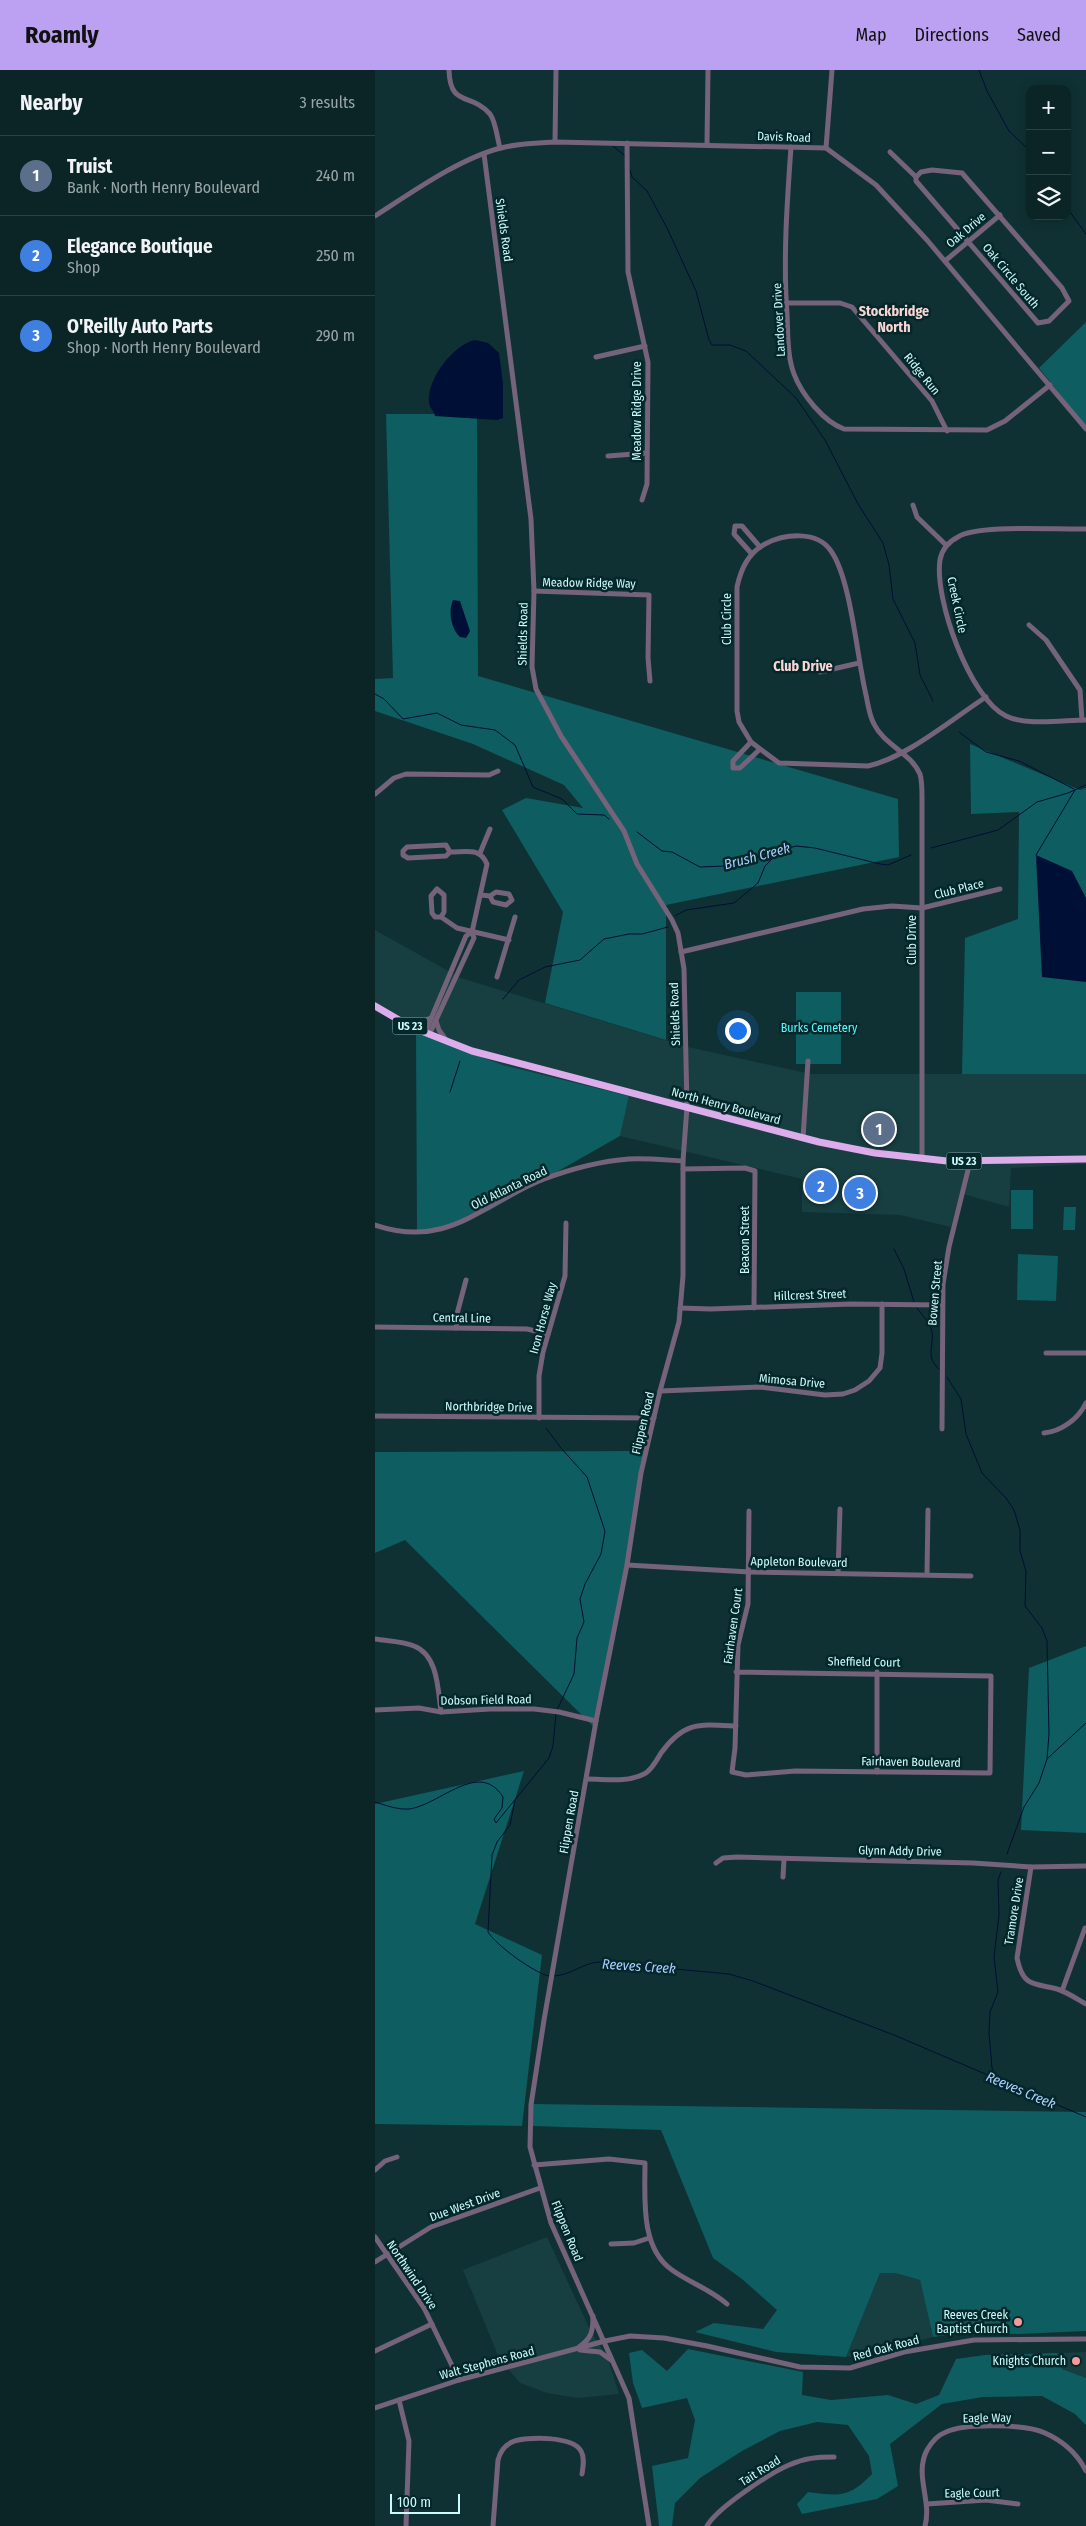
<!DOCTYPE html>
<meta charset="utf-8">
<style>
body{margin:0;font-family:"Fira Sans Condensed",sans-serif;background:#193132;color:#f1f3f6}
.controls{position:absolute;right:15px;top:15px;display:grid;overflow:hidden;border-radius:10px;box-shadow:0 2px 12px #0003}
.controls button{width:45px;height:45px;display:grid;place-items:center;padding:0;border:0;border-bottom:1px solid #2b4243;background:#0b2526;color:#f1f3f6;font:25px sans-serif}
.scale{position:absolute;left:15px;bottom:12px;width:70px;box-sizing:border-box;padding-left:5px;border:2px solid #cbfbfd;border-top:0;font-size:14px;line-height:18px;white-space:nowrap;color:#cbfbfd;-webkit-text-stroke:4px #042729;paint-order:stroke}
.you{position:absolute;left:362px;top:960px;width:18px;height:18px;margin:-12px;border:4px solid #fff;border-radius:50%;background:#1a73e8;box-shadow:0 0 0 8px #1a73e833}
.badge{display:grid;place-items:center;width:32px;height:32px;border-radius:50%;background:#bca0f2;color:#fff;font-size:16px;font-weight:700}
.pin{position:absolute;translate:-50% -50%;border:2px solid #fff;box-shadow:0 1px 5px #0006}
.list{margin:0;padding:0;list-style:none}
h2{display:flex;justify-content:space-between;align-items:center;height:65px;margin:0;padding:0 20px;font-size:21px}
h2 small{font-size:16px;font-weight:400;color:#9aa5a7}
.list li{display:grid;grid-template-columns:32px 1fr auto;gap:15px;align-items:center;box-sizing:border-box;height:80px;padding:0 20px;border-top:1px solid #2b4243}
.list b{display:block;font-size:19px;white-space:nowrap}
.list p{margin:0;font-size:16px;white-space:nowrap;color:#9aa5a7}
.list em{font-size:16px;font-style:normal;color:#9aa5a7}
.icon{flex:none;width:28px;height:28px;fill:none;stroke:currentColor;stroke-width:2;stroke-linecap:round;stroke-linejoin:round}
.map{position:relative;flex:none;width:711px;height:2456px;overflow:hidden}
header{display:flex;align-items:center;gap:30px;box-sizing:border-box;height:70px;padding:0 25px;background:#bca0f2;color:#111}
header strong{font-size:24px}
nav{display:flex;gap:28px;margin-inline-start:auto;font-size:18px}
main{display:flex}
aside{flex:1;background:#0b2526}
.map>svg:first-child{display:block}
.built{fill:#173e40}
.green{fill:#0e5d60}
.water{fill:#000f35}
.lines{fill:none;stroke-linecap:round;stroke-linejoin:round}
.stream{stroke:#000f35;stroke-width:1}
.minor{stroke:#75627b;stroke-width:5}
.highway{stroke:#dcadea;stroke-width:7}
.poi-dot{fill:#f59b9c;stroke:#042729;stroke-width:2}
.labels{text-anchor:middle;stroke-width:5;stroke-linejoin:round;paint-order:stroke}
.shield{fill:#042729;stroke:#8fbbbd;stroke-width:1}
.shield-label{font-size:11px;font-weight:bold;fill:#cbfbfd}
.street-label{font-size:12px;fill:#cbfbfd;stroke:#042729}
.park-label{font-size:12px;fill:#5af7fd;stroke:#042729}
.poi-label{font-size:12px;fill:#cbfbfd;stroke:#042729;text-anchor:end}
.neighbourhood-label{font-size:14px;font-weight:bold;fill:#f9d5d5;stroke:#042729}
.water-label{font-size:14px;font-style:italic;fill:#adcdff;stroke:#042729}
</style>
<header>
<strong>Roamly</strong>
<nav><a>Map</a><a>Directions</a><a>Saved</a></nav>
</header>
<main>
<aside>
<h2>Nearby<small>3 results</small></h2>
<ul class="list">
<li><span class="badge" style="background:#5c6f8a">1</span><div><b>Truist</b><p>Bank · North Henry Boulevard</p></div><em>240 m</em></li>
<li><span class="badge" style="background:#3f7fe0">2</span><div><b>Elegance Boutique</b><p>Shop</p></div><em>250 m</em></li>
<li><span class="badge" style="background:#3f7fe0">3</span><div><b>O'Reilly Auto Parts</b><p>Shop · North Henry Boulevard</p></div><em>290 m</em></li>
</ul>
</aside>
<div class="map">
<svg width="711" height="2456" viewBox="0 0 711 2456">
<rect width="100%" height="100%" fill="#0f3133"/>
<g class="built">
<path d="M0,860L86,908L313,977L436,1004H711V1094L636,1098L634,1137L585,1123L576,1157L525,1145L427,1142V1109L245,1066L254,1026L128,995L50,967L0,941Z"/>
<path d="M172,2167L216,2262L232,2286L244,2324L203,2328L172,2323L145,2313L124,2288L88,2200Z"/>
<path d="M505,2203H520L545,2210L558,2267L502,2283L471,2287Z"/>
<path d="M711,2282V2308L687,2299L682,2283Z"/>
</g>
<g class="green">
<path d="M711,252V357L664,298Z"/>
<path d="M11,344H102L103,606L523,729L524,787L291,835V970L170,933L188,842L127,740L151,728L208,738L189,715L98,674L0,641V609L18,608Z"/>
<path d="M595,674L705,720L711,718V1004H587L590,868L643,849L644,742L596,744Z"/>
<rect x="421" y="922" width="45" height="72"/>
<path d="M41,963L128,995L254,1026L245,1066L115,1140L72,1159L42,1161Z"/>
<rect x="636" y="1120" width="22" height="39"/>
<path d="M689,1137H701L700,1160H688Z"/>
<path d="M643,1184L683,1186L681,1231L642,1230Z"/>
<path d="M270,1381L221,1659L30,1470L0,1483V1382Z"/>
<path d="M711,1576V1763L646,1760L654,1598Z"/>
<path d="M149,1701L100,1854L167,1885L147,2056L0,2054V1734Z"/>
<path d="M158,2034L711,2042V2261L644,2264L587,2263L558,2267L545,2210L520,2203H505L471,2287L401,2282L320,2262L339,2253L388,2259L402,2240L367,2209L338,2188L286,2060L157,2056Z"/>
<path d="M313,2279L428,2302L427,2325L456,2330L513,2325L541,2334L564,2325L581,2289L610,2285L682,2283L687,2299L711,2308V2355L700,2344L667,2326L608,2327L567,2334L515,2374L523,2416L502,2429L427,2444L422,2434L433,2422C464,2426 474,2428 497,2404L494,2386L473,2355L442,2352L405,2361L367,2381L325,2408L300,2433L297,2456H284L277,2396L313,2388L320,2350L312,2328L267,2338L258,2313L254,2283L267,2280L292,2301Z"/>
</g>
<g class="water">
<path d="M100,270L113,273L124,283L128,314V348L122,350L60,346C59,340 54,338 54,332C52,309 78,275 100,270Z"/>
<path d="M78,530L85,531L95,561L91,568L85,567C76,559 73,541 78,530Z"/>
<path d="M661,785L697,801L711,828V912L667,907Z"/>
</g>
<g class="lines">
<g class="stream">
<path d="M604,0L612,21L634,61L655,81"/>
<path d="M238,76L250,86"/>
<path d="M254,97L257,107L272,121L292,158L321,221L334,270L337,275H355L371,281L421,328L450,370L483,434L508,473L514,495L518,529L540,573L545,605L558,631"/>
<path d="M692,138L711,164"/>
<path d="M0,624L9,629L28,649L62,643L86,655L120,660L140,675L158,717L187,729L202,744L229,745L234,749"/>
<path d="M584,662L611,682L644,691L699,719"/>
<path d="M262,762L287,781L297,782L325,797L351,796L421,776L440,778L505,794L513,795L536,785"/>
<path d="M556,778L623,760L662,732L693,723L711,715"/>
<path d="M661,785L700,720"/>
<path d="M300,846L311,840L359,833L383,813L390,796L407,779"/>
<path d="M128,929L144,910L170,897L205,890L229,869L254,864H267L293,857"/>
<path d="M75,1022L85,991"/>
<path d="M519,1179L529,1199L539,1232"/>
<path d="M542,1238C547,1245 555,1253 557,1262C559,1276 550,1287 564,1299"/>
<path d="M572,1307L586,1329L591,1364L607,1403L631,1428L639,1440L645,1460V1481L651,1501L650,1536L667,1558L672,1571L674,1664L672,1689L664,1713L649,1737L632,1784"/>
<path d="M171,1358L186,1378L212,1407L230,1461L226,1484L210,1514L205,1529L209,1552L202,1568L199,1604L182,1640"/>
<path d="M673,1688L711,1653"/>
<path d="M140,1731L135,1755L122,1772L117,1785L113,1862C121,1875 159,1903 174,1906"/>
<path d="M0,1732C10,1735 23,1740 34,1739C65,1735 104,1689 128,1727L127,1738L119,1749L121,1753L174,1688L178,1676L181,1644"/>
<path d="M178,1906C195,1906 207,1893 224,1892L354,1904L378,1911L519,1965L711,2047"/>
<path d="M622,2009L617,1998L614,1963L615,1942L623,1922L619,1887L624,1845L623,1810L626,1802"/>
</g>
<g class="minor">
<path d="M74,0C75,38 96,22 115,44C121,52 122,68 125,78"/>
<path d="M180,72L181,0"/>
<path d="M252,73L253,202L273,292L272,414L267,430"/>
<path d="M332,74L333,0"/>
<path d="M416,77C412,133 408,189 412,244C413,264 412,285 419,304C427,325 449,352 469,359L612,360L630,351L675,315"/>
<path d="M451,78L457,0"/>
<path d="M515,82L541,107"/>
<path d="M109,84L156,449L159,521L157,597L161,619L186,666L249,761L262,794L297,850L303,863L309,899L312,1037L308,1091V1206L304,1252L285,1321L266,1403L252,1495L221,1651L169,1950L156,2035L155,2077L176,2153L254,2328L274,2456"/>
<path d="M557,100L587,103L687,218L694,231L674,251L663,253L541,111V107L546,102Z"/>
<path d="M0,146C36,123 85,88 126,78C144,73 162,73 180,72L451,78L501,115L552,170L711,359"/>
<path d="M570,191L625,145"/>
<path d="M411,233H465L477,237L557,331L572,361"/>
<path d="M221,287L270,276"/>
<path d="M233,386L272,383"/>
<path d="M538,435L542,447L571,475"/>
<path d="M711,459C683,460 602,454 583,467C573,472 567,479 565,490C559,529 595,629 631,646C651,656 689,650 711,650"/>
<path d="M376,483L359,464L360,456H367L385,477"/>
<path d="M159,521L274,525L273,588L275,611"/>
<path d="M654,555L671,570L705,620L707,650"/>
<path d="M445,602L484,593"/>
<path d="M376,672L358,691V698H365L384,680"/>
<path d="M0,724L19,708L31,704L114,705L123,701"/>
<path d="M105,783L115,759"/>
<path d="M106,825L115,826L118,832L131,835L137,830L134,824L121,822L115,826"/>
<path d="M66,847L69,842V825L62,819L56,826L57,843L60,847H66L82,858L134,870"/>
<path d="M306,882L488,839L517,836L547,838L625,819"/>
<path d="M122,907L140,847"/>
<path d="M61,951L64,960L71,970"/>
<path d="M34,956L56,948"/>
<path d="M50,963L91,866L97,862"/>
<path d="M54,965L99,868L97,862L112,794C105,777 91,782 75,782L71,786L33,788L28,785V781L32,777L71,775L75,782"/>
<path d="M428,1068L433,991"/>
<path d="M547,1089V727C547,720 547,711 545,704C536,683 509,675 499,654C494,645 493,634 491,625C482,588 476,509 456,481C442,460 409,464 390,474C373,483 366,499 362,517V641L364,652L376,672L404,693L493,696C531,688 577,649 611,627"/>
<path d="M308,1099L370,1098L380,1101L379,1238"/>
<path d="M0,1155C74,1180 107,1133 169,1109C196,1099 226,1091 254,1089C272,1088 290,1090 308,1091"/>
<path d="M305,1238L336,1239L476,1234L566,1235"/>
<path d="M0,1257L152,1259L173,1264"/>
<path d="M81,1258L82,1244L91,1210"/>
<path d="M671,1283H711"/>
<path d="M285,1321L385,1317L450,1325L468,1324L480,1320L494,1311L505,1298L507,1283V1234"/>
<path d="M0,1346L279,1348"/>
<path d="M164,1348V1306L168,1282L190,1206L191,1153"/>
<path d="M567,1359L568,1214L574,1177L595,1092"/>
<path d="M669,1363C687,1361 703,1349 711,1333"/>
<path d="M252,1495L375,1502L596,1506"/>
<path d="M463,1503L465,1439"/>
<path d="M552,1504L553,1440"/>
<path d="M0,1569C12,1571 27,1571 39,1576C63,1585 63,1620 66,1642"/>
<path d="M361,1602L616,1606L615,1703L420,1701L371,1705L357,1702L360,1678L363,1575L373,1534L374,1441"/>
<path d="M0,1640L44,1638L66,1642L115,1639H159L184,1642L221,1651"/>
<path d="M502,1702V1602"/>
<path d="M212,1709C231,1709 251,1713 269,1704C276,1701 282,1690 286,1683C309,1651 325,1654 361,1656"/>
<path d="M341,1793L348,1788L362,1787L598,1793L656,1797L711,1796"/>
<path d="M656,1797L642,1888C648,1917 658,1913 682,1919C692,1922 702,1929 711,1934"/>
<path d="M408,1807L409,1789"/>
<path d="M687,1921L710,1858"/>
<path d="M159,2095L234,2089L270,2093C270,2128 265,2178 297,2200C315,2213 335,2219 352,2234"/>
<path d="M0,2100L10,2091L22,2087"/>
<path d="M0,2167L49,2238L84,2310"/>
<path d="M236,2174L259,2173L274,2168"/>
<path d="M0,2192L56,2157L165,2118"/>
<path d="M204,2277C217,2268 218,2261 218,2246"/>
<path d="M205,2280L225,2282L236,2290"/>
<path d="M0,2281L57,2254"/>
<path d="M24,2330L34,2371L31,2456"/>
<path d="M0,2338L84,2310L230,2271L255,2266L289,2268L332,2276L425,2297L475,2298L529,2282L599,2270L711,2269"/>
<path d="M552,2434L611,2430L643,2434"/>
<path d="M118,2456L123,2390C125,2382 129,2376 137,2372C151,2366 198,2366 206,2381C210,2388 208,2397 207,2404"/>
<path d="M332,2456C342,2438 395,2403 414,2395C429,2388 443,2387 459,2387"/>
<path d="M550,2456C557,2430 539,2405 552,2380C556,2373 563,2365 571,2362C590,2353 651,2354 670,2363C688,2371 702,2383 711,2401"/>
</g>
<path class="highway" d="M0,936L36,957L97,981L444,1072L500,1083L572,1091L711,1089"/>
</g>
<g class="poi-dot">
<circle cx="643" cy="2252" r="5"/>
<circle cx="701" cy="2291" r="5"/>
</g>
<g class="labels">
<g class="shield">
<rect x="17.5" y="947.5" width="35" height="17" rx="4"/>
<rect x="571.5" y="1082.5" width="35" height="17" rx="4"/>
</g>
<g class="shield-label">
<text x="35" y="960">US 23</text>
<text x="589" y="1095">US 23</text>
</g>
<g class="street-label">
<text transform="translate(409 67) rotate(2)" y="4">Davis Road</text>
<text transform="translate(129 160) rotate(82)" y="4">Shields Road</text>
<text transform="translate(591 160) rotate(-40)" y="4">Oak Drive</text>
<text transform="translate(636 206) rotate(50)" y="4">Oak Circle South</text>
<text transform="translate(404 250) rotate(-93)" y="4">Landover Drive</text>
<text transform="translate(547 304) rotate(51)" y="4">Ridge Run</text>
<text transform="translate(262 341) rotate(-90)" y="4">Meadow Ridge Drive</text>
<text transform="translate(214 513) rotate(1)" y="4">Meadow Ridge Way</text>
<text transform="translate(582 535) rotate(78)" y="4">Creek Circle</text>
<text transform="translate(352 549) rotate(-90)" y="4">Club Circle</text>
<text transform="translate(148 564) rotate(-89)" y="4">Shields Road</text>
<text transform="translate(584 819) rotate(-14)" y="4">Club Place</text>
<text transform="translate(537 870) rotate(-90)" y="4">Club Drive</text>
<text transform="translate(300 944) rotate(-92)" y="4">Shields Road</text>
<text transform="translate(351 1036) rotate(15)" y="4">North Henry Boulevard</text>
<text transform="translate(134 1118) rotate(-26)" y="4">Old Atlanta Road</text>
<text transform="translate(370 1170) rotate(-90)" y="4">Beacon Street</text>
<text transform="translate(560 1223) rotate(-85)" y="4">Bowen Street</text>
<text transform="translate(435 1225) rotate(-2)" y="4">Hillcrest Street</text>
<text transform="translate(87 1248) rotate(1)" y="4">Central Line</text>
<text transform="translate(168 1248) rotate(-75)" y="4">Iron Horse Way</text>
<text transform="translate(417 1311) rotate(5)" y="4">Mimosa Drive</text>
<text transform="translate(114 1337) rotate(1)" y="4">Northbridge Drive</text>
<text transform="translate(268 1353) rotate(-77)" y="4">Flippen Road</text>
<text transform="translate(424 1492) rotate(1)" y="4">Appleton Boulevard</text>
<text transform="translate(358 1556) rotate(-82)" y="4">Fairhaven Court</text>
<text transform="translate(489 1592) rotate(1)" y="4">Sheffield Court</text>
<text transform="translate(111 1630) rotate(-1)" y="4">Dobson Field Road</text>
<text transform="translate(536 1692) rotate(1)" y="4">Fairhaven Boulevard</text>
<text transform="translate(194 1752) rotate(-80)" y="4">Flippen Road</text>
<text transform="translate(525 1781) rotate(1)" y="4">Glynn Addy Drive</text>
<text transform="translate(639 1841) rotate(-81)" y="4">Tramore Drive</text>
<text transform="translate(90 2135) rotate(-20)" y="4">Due West Drive</text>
<text transform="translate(192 2161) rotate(68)" y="4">Flippen Road</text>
<text transform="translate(37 2205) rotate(56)" y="4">Northwind Drive</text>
<text transform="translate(511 2278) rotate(-15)" y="4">Red Oak Road</text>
<text transform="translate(112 2293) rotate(-15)" y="4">Walt Stephens Road</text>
<text transform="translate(612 2348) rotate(-1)" y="4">Eagle Way</text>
<text transform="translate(385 2401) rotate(-32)" y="4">Tait Road</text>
<text transform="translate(597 2423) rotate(-1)" y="4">Eagle Court</text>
</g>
<g class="park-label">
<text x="444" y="962">Burks Cemetery</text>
</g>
<g class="poi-label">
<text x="633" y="2249">Reeves Creek<tspan x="633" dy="14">Baptist Church</tspan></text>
<text x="691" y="2295">Knights Church</text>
</g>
<g class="neighbourhood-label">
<text x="519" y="246">Stockbridge<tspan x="519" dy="16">North</tspan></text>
<text x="428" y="601">Club Drive</text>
</g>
<g class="water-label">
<text transform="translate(382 786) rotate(-15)" y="5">Brush Creek</text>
<text transform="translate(264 1896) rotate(4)" y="5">Reeves Creek</text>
<text transform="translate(646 2020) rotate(23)" y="5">Reeves Creek</text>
</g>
</g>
</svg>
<div class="controls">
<button>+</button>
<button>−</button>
<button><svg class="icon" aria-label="layers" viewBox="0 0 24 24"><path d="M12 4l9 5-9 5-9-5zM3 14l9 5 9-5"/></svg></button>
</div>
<div class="scale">100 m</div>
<div class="you"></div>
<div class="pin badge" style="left:504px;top:1059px;background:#5c6f8a">1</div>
<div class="pin badge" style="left:446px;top:1116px;background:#3f7fe0">2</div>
<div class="pin badge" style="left:485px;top:1123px;background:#3f7fe0">3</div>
</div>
</main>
